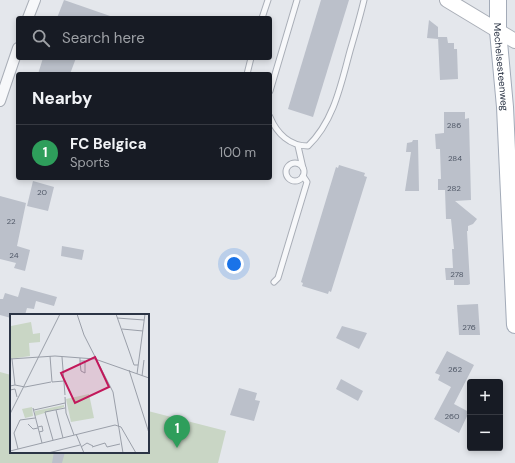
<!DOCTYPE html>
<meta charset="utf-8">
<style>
body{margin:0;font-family:"DM Sans",sans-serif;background:#242831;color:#f1f3f6}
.controls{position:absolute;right:12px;bottom:12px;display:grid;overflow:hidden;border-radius:4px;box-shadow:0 2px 6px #0003}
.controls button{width:36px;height:36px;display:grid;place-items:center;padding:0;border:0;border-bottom:1px solid #363941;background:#171b24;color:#f1f3f6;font:20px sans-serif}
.you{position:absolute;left:234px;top:264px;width:14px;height:14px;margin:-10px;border:3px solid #fff;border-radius:50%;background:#1a73e8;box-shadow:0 0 0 6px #1a73e833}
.badge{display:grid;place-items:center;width:26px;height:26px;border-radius:50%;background:#8c9099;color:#fff;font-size:13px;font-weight:700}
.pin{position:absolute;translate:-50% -33px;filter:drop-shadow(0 1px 2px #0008)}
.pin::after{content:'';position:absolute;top:21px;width:14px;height:12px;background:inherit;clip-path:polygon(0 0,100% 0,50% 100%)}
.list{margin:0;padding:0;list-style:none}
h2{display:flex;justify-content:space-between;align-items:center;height:52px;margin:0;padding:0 16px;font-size:17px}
h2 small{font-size:13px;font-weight:400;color:#9ea1a6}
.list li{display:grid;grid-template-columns:26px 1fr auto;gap:12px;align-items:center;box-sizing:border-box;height:56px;padding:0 16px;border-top:1px solid #363941}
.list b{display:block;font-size:15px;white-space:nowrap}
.list p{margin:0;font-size:13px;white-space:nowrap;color:#9ea1a6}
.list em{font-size:13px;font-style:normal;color:#9ea1a6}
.icon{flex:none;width:22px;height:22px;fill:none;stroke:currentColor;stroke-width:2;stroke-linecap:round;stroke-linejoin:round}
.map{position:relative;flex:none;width:515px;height:463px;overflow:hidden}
.search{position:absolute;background:#171b24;box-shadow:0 2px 6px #0003;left:16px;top:16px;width:256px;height:44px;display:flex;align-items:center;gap:10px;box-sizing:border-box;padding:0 14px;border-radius:4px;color:#9ea1a6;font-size:15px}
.panel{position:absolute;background:#171b24;box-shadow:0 2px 6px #0003;left:16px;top:72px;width:256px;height:108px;border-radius:4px}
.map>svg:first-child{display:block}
.green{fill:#c9d6c5}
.building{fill:#bbc0ca}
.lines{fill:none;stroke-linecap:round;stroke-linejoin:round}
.lane-casing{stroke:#a9aeb7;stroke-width:7}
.street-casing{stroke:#a9aeb7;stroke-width:12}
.secondary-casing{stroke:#a9aeb7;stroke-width:16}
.primary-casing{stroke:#a3abb8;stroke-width:18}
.lane{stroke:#f7f8fa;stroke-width:5}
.street{stroke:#f7f8fa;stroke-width:10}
.secondary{stroke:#fff;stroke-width:14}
.primary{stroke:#fff;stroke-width:16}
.labels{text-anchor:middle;stroke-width:4;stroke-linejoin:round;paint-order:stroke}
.number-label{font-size:8px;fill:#4f5766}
.street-label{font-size:10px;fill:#2b3445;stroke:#f4f6f9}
.inset-road{fill:none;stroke:#9a9fa9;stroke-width:1}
.view{fill:#c2185b;fill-opacity:0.15;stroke:#c2185b;stroke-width:2}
.inset-edge{fill:none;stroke:#2b3445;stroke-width:2}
</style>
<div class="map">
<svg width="515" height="463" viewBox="0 0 515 463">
<rect width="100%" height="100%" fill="#e4e7ec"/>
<path class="green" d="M0,372L11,375V452H148V411L226,431L218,463H0Z"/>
<g class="building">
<path d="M64,0L113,17L112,18H57Z"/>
<path d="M321,0H349L313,117L288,109Z"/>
<path d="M429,20L438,27V39L427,38Z"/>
<path d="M438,37H447L448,43H454V49H457L458,79L440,80Z"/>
<path d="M43,58H76L70,74H38Z"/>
<path d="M444,112H465V119L469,118L471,200L455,201L477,219L473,224L468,226V231H467L470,284L468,285H454V280H446L445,268H453L452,249H454L451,219H446L445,190H438V179H441L440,149H436L435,134L444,133Z"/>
<path d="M413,140H418L419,191H405L411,152H406L407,143L412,142Z"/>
<path d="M339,165L365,173L364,176L367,177L331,292L329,291L328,294L302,286L303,283L301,282L336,167L338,168Z"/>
<path d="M33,181L54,187L48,211L27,206Z"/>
<path d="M0,196L26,203L17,246L30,250L25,271L14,268L16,263L0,259Z"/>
<path d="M62,246L84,250L82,260L61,256Z"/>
<path d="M21,287L57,297L54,306L36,301L34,309L27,308L25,315H11V318L0,315V299H3L5,293L18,297Z"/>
<path d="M478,304L480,335H459L457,305Z"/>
<path d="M342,326L367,333L359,349L336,338Z"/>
<path d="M447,351L474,365L454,404L469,412L459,433L434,419L451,387L438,380L440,375L435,373Z"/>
<path d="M341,379L363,391L358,401L336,389Z"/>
<path d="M239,388L257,393L255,400L260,401L254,421L230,415Z"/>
<path d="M54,452H65L62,463H52Z"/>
</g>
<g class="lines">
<g class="lane-casing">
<g id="lane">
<path d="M262,18L268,0"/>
<path d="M247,74L251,58"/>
<path d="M270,91L297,0"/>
<path d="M270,117C277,134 290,146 308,146C334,121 341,84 350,51C355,34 360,17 364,0"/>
<path d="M298,146L303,168"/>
<circle cx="295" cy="172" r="9"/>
<path d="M274,282L278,278L307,182L303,176"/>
</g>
</g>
<g class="street-casing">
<g id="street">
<path d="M28,18L35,0"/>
<path d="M0,101L18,48"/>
</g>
</g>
<g class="secondary-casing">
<path id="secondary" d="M447,0L515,41"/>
</g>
<g class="primary-casing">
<g id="primary">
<path id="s1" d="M498,0V31L505,107L515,325"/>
</g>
</g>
<use href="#lane" class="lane"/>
<use href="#street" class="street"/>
<use href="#secondary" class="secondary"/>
<use href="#primary" class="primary"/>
</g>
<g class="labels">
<g class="number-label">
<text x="454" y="128">286</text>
<text x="455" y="161">284</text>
<text x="454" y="191">282</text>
<text x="42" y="195">20</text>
<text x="11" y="224">22</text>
<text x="14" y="258">24</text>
<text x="457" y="277">278</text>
<text x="469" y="330">276</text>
<text x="455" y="372">262</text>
<text x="452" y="419">260</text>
</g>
<g class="street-label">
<text dy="4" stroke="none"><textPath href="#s1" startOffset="67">Mechelsesteenweg</textPath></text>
</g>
</g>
<g transform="translate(10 314)">
<rect width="139" height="139" fill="#e4e7ec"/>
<path d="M0,4L1,12L21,8L23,20L30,19V28L19,29L20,42L0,45ZM79,80L84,104L61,108L56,85ZM54,91V93L25,102V97ZM22,93L23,102L15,104L12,95Z" fill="#c9d6c5"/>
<path class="inset-road" d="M67,0L74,21L103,78L113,139M106,0L124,51H128M107,4L134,6M112,15L133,17M40,42L42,68L54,67M52,43L55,81M0,45L45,42L85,45L139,64M70,47H75V59L71,57L70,48V44M119,56L139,119M127,60L135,0M132,62L134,46M5,71L15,73L41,68M0,72L5,71L2,45M0,76L5,75L7,83M55,83L56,99L64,121M23,94L32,129M24,96L55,89M46,96L53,124M0,100L50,0M18,110L23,115L28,114M28,113L32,112L33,117L29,118M66,120L74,139M43,126L35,98L55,94M71,133L77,129L83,132M82,133L95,129L97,133L110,130M8,135L4,119L10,106L25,104M0,137L105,111L111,113L126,139M38,139L70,131"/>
<path class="view" d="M85,43L99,73L65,89L51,59Z"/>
<rect width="139" height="139" class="inset-edge"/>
</g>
</svg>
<div class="controls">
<button>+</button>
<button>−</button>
</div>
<div class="you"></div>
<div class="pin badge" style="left:177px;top:448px;background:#2e9e5b">1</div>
<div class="search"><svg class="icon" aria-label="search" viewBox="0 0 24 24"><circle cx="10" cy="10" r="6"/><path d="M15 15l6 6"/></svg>Search here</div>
<section class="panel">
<h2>Nearby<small></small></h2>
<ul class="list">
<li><span class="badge" style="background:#2e9e5b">1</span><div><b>FC Belgica</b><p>Sports</p></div><em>100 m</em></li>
</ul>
</section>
</div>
